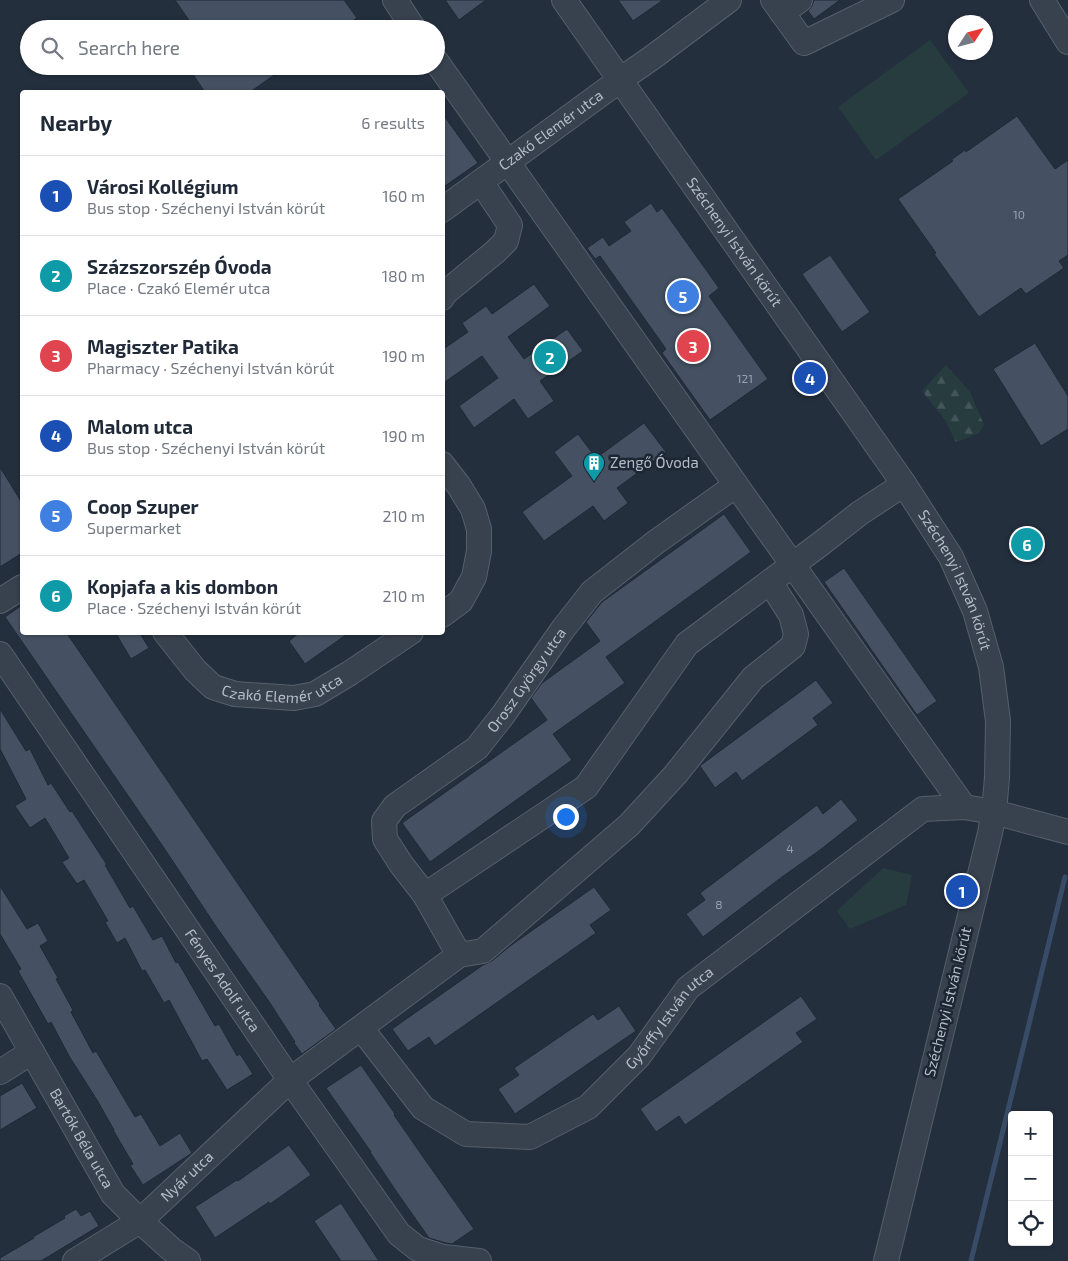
<!DOCTYPE html>
<meta charset="utf-8">
<style>
body{margin:0;font-family:"Exo 2",sans-serif;background:#f6f6f7;color:#1f2937}
.controls{position:absolute;right:15px;bottom:15px;display:grid;overflow:hidden;border-radius:5px;box-shadow:0 1px 4px #0004}
.controls button{width:45px;height:45px;display:grid;place-items:center;padding:0;border:0;border-bottom:1px solid #e0e1e3;background:#fff;color:#1f2937;font:25px sans-serif}
.compass{position:absolute;left:948px;top:15px;width:45px;height:45px;border-radius:50%;background:#fff;box-shadow:0 1px 4px #0004;rotate:54deg}
.you{position:absolute;left:565px;top:816px;width:18px;height:18px;margin:-12px;border:4px solid #fff;border-radius:50%;background:#1a73e8;box-shadow:0 0 0 8px #1a73e833}
.badge{display:grid;place-items:center;width:32px;height:32px;border-radius:50%;background:#4f688e;color:#fff;font-size:16px;font-weight:700}
.pin{position:absolute;translate:-50% -50%;border:2px solid #fff;box-shadow:0 1px 5px #0006}
.list{margin:0;padding:0;list-style:none}
h2{display:flex;justify-content:space-between;align-items:center;height:65px;margin:0;padding:0 20px;font-size:21px}
h2 small{font-size:16px;font-weight:400;color:#747a83}
.list li{display:grid;grid-template-columns:32px 1fr auto;gap:15px;align-items:center;box-sizing:border-box;height:80px;padding:0 20px;border-top:1px solid #e0e1e3}
.list b{display:block;font-size:19px;white-space:nowrap}
.list p{margin:0;font-size:16px;white-space:nowrap;color:#747a83}
.list em{font-size:16px;font-style:normal;color:#747a83}
.icon{flex:none;width:28px;height:28px;fill:none;stroke:currentColor;stroke-width:2;stroke-linecap:round;stroke-linejoin:round}
.map{position:relative;flex:none;width:1068px;height:1261px;overflow:hidden}
.search{position:absolute;background:#fff;box-shadow:0 1px 4px #0004;left:20px;top:20px;width:425px;height:55px;display:flex;align-items:center;gap:12px;box-sizing:border-box;padding:0 18px;border-radius:28px;color:#747a83;font-size:19px}
.panel{position:absolute;background:#fff;box-shadow:0 1px 4px #0004;left:20px;top:90px;width:425px;height:545px;border-radius:5px}
.map>svg:first-child{display:block}
.forest{fill:url(#forest-firs)}
.park{fill:#263c3f}
.lines{fill:none;stroke-linecap:round;stroke-linejoin:round}
.stream{stroke:#394c67;stroke-width:5}
.building{fill:#455162;stroke:#1f2835}
.minor-casing{stroke:#565f6c;stroke-width:26}
.minor{stroke:#38414e;stroke-width:24}
.labels{text-anchor:middle;stroke-width:5;stroke-linejoin:round;paint-order:stroke}
.number-label{font-size:12px;fill:#98a1af}
.street-label{font-size:15px;fill:#b4bcc9;stroke:#1d2633}
.poi-label{font-size:15px;fill:#b4bcc9;stroke:#1d2633;text-anchor:start}
</style>
<div class="map">
<svg width="1068" height="1261" viewBox="0 0 1068 1261">
<defs>
<pattern id="forest-firs" width="22" height="20" patternUnits="userSpaceOnUse" patternTransform="scale(1.25)"><rect width="22" height="20" fill="#263c3f"/><path d="M5 1l3.5 6h-7zM16 11l3.5 6h-7z" fill="#435659"/></pattern>
</defs>
<rect width="100%" height="100%" fill="#242f3e"/>
<path class="forest" d="M946,365L970,392L984,425L979,433L956,442L945,420L922,391Z"/>
<g class="park">
<path d="M930,40L969,93L876,160L838,107Z"/>
<path d="M883,868L912,875L906,905L850,929L837,911Z"/>
</g>
<g class="lines">
<path class="stream" d="M971,1261L1065,877"/>
</g>
<g class="building">
<path d="M175,0H344L357,18L341,29H195Z"/>
<path d="M445,0H486L459,20Z"/>
<path d="M618,0H663L633,21Z"/>
<path d="M814,0H840L814,19L808,11L812,6Z"/>
<path d="M187,66H287L250,92H205Z"/>
<path d="M442,113L478,163L442,188Z"/>
<path d="M1017,116L1055,169L1068,160V255L1059,261L1064,268L1026,294L1021,288L979,317L934,254L936,253L898,199L953,161L951,160L965,150L966,152Z"/>
<path d="M651,203L657,212L662,208L719,288L709,296L768,379L710,420L662,353L666,349L600,256L595,259L587,248L603,237L609,246L631,231L624,222Z"/>
<path d="M830,255L870,312L842,332L802,274Z"/>
<path d="M534,284L550,306L508,337L524,359L567,329L583,351L540,381L554,401L528,419L514,399L474,428L459,406L498,378L482,356L442,384V350L468,332L462,323L486,306L492,314Z"/>
<path d="M1035,343L1068,396V429L1041,446L993,369Z"/>
<path d="M644,423L666,452L617,488L628,503L604,521L593,506L544,541L522,512L572,476L554,452L578,434L596,458Z"/>
<path d="M0,467L22,503V553L0,567Z"/>
<path d="M724,514L751,552L606,657L625,683L553,734L572,760L430,862L402,823L547,720L531,698L542,683L600,641L586,622L602,602Z"/>
<path d="M844,568L937,701L917,715L824,582Z"/>
<path d="M22,605V632H66L320,1004L319,1005L336,1029L302,1054L294,1043L295,1042L270,1003L215,925L164,848L5,617Z"/>
<path d="M115,632H139L149,648L131,659Z"/>
<path d="M300,632H350L305,664L289,641Z"/>
<path d="M816,680L833,703L813,718L818,725L742,781L736,772L715,788L700,766L701,765Z"/>
<path d="M0,709L26,751L30,749L48,785L51,783L70,812L72,811L107,865H105L130,908L133,906L153,940L162,936L176,963L178,962L215,1026L219,1024L237,1056L240,1054L253,1074L227,1090L207,1059L202,1061L169,1000L164,1003L145,970L142,971L125,938L117,943L105,922L108,921L84,880L77,884L62,862L69,858L45,818L30,828L15,806L26,799L0,749Z"/>
<path d="M841,799L858,820L820,850L782,877L703,937L686,914L705,900L700,893L817,805L823,814Z"/>
<path d="M0,886L27,929L38,923L48,941L40,946L58,978L56,979L73,1010L71,1012L93,1053L96,1051L135,1117L141,1114L160,1146L180,1133L192,1153L143,1185L130,1165L133,1164L113,1130H114L97,1100L69,1056L51,1022L48,1024L18,971L21,969L0,934Z"/>
<path d="M594,887L611,910L590,925L596,933L435,1046L429,1037L408,1051L392,1029L483,965L492,961L510,946Z"/>
<path d="M801,996L817,1019L796,1033L803,1042L685,1125L679,1116L656,1132L640,1109Z"/>
<path d="M619,1006L636,1031L515,1114L498,1089L519,1075L514,1068L593,1014L598,1020Z"/>
<path d="M361,1065L395,1114L394,1115L421,1154L474,1229L452,1244L446,1243L429,1238L396,1191L370,1152H371L326,1088Z"/>
<path d="M22,1083L37,1108L0,1130V1096Z"/>
<path d="M289,1145L311,1175L270,1204L269,1202L215,1238L195,1207L237,1180L238,1181Z"/>
<path d="M341,1203L379,1261H341L314,1221Z"/>
<path d="M76,1209L81,1216L90,1211L99,1226L41,1261H0V1258L34,1238L33,1237L65,1218L64,1216Z"/>
</g>
<g class="lines">
<g class="minor-casing">
<g id="minor">
<path d="M395,0L414,29"/>
<path id="s1" d="M564,0L904,484L951,557L975,611L991,667L998,721L997,777L994,812L990,833L886,1261"/>
<path d="M773,0L804,43L892,0"/>
<path d="M1042,0L1068,42"/>
<path d="M782,13L800,0"/>
<path d="M436,61L964,807"/>
<path id="s2" d="M442,210L620,80L653,57L729,0"/>
<path d="M442,298L445,293L495,252L506,241L510,225L481,182"/>
<path d="M442,464L459,486L473,509L479,529V551L474,577L461,601L442,615"/>
<path d="M0,601L22,587"/>
<path id="s3" d="M165,632L195,670L213,687L235,694L294,698L315,694L350,673L411,632"/>
<path id="s4" d="M0,654L290,1080L399,1234L418,1249L443,1257L479,1261"/>
<path id="s5" d="M425,895L401,864L385,839L384,821L395,806L477,748L503,715L563,629L592,592L656,542L736,485"/>
<path d="M459,955L425,895L586,787L687,644L819,545L860,513L904,484"/>
<path id="s6" d="M0,996L113,1194L140,1221L171,1249L188,1261"/>
<path id="s7" d="M361,1028L423,1108L466,1134L530,1137L588,1107L639,1056L688,988L923,809L964,807L994,812L1068,832"/>
<path d="M0,1072L32,1052"/>
<path id="s8" d="M75,1261L140,1221L290,1080L459,955L483,951L629,825L675,775L753,678L793,646L796,634L791,615L770,582"/>
</g>
</g>
<use href="#minor" class="minor"/>
</g>
<defs>
<g id="building-pin" transform="scale(1.125)"><path d="M0 17L-7.5 6A9.5 9.5 0 1 1 7.5 6Z" fill="#0f9aa8" stroke="#1d2633"/><path d="M-4-6H4V6H1V3H-1V6H-4ZM-2.5-4.3h1.7v1.8h-1.7ZM.8-4.3h1.7v1.8H.8ZM-2.5-1h1.7V.8h-1.7ZM.8-1h1.7V.8H.8Z" fill="#fff"/></g>
</defs>
<g fill-rule="evenodd">
<use href="#building-pin" x="594" y="463"/>
</g>
<g class="labels">
<g class="number-label">
<text x="1019" y="219">10</text>
<text x="745" y="383">121</text>
<text x="790" y="853">4</text>
<text x="719" y="909">8</text>
</g>
<g class="street-label">
<text dy="5" stroke="none"><textPath href="#s2" startOffset="135">Czakó Elemér utca</textPath></text>
<text dy="5" stroke="none"><textPath href="#s1" startOffset="296">Széchenyi István körút</textPath></text>
<text dy="5" stroke="none"><textPath href="#s1" startOffset="701">Széchenyi István körút</textPath></text>
<text dy="5" stroke="none"><textPath href="#s5" startOffset="290">Orosz György utca</textPath></text>
<text dy="5" stroke="none"><textPath href="#s3" startOffset="145">Czakó Elemér utca</textPath></text>
<text dy="5" stroke="none"><textPath href="#s4" startOffset="395">Fényes Adolf utca</textPath></text>
<text transform="translate(948 1002) rotate(-76)" y="5">Széchenyi István körút</text>
<text dy="5" stroke="none"><textPath href="#s7" startOffset="402">Győrffy István utca</textPath></text>
<text dy="5" stroke="none"><textPath href="#s6" startOffset="164">Bartók Béla utca</textPath></text>
<text dy="5" stroke="none"><textPath href="#s8" startOffset="141">Nyár utca</textPath></text>
</g>
<g class="poi-label">
<text x="610" y="468">Zengő Óvoda</text>
</g>
</g>
</svg>
<div class="controls">
<button>+</button>
<button>−</button>
<button><svg class="icon" aria-label="locate" viewBox="0 0 24 24"><circle cx="12" cy="12" r="6"/><path d="M12 2v4M12 18v4M2 12h4M18 12h4"/></svg></button>
</div>
<svg class="compass" viewBox="-18 -18 36 36"><path d="M0-13l5 13h-10z" fill="#e53935"/><path d="M0 13l5-13h-10z" fill="#747a83"/></svg>
<div class="you"></div>
<div class="pin badge" style="left:962px;top:891px;background:#1a4fb4">1</div>
<div class="pin badge" style="left:550px;top:357px;background:#0f9aa8">2</div>
<div class="pin badge" style="left:693px;top:346px;background:#e0444e">3</div>
<div class="pin badge" style="left:810px;top:378px;background:#1a4fb4">4</div>
<div class="pin badge" style="left:683px;top:296px;background:#3f7fe0">5</div>
<div class="pin badge" style="left:1027px;top:544px;background:#0f9aa8">6</div>
<div class="search"><svg class="icon" aria-label="search" viewBox="0 0 24 24"><circle cx="10" cy="10" r="6"/><path d="M15 15l6 6"/></svg>Search here</div>
<section class="panel">
<h2>Nearby<small>6 results</small></h2>
<ul class="list">
<li><span class="badge" style="background:#1a4fb4">1</span><div><b>Városi Kollégium</b><p>Bus stop · Széchenyi István körút</p></div><em>160 m</em></li>
<li><span class="badge" style="background:#0f9aa8">2</span><div><b>Százszorszép Óvoda</b><p>Place · Czakó Elemér utca</p></div><em>180 m</em></li>
<li><span class="badge" style="background:#e0444e">3</span><div><b>Magiszter Patika</b><p>Pharmacy · Széchenyi István körút</p></div><em>190 m</em></li>
<li><span class="badge" style="background:#1a4fb4">4</span><div><b>Malom utca</b><p>Bus stop · Széchenyi István körút</p></div><em>190 m</em></li>
<li><span class="badge" style="background:#3f7fe0">5</span><div><b>Coop Szuper</b><p>Supermarket</p></div><em>210 m</em></li>
<li><span class="badge" style="background:#0f9aa8">6</span><div><b>Kopjafa a kis dombon</b><p>Place · Széchenyi István körút</p></div><em>210 m</em></li>
</ul>
</section>
</div>
